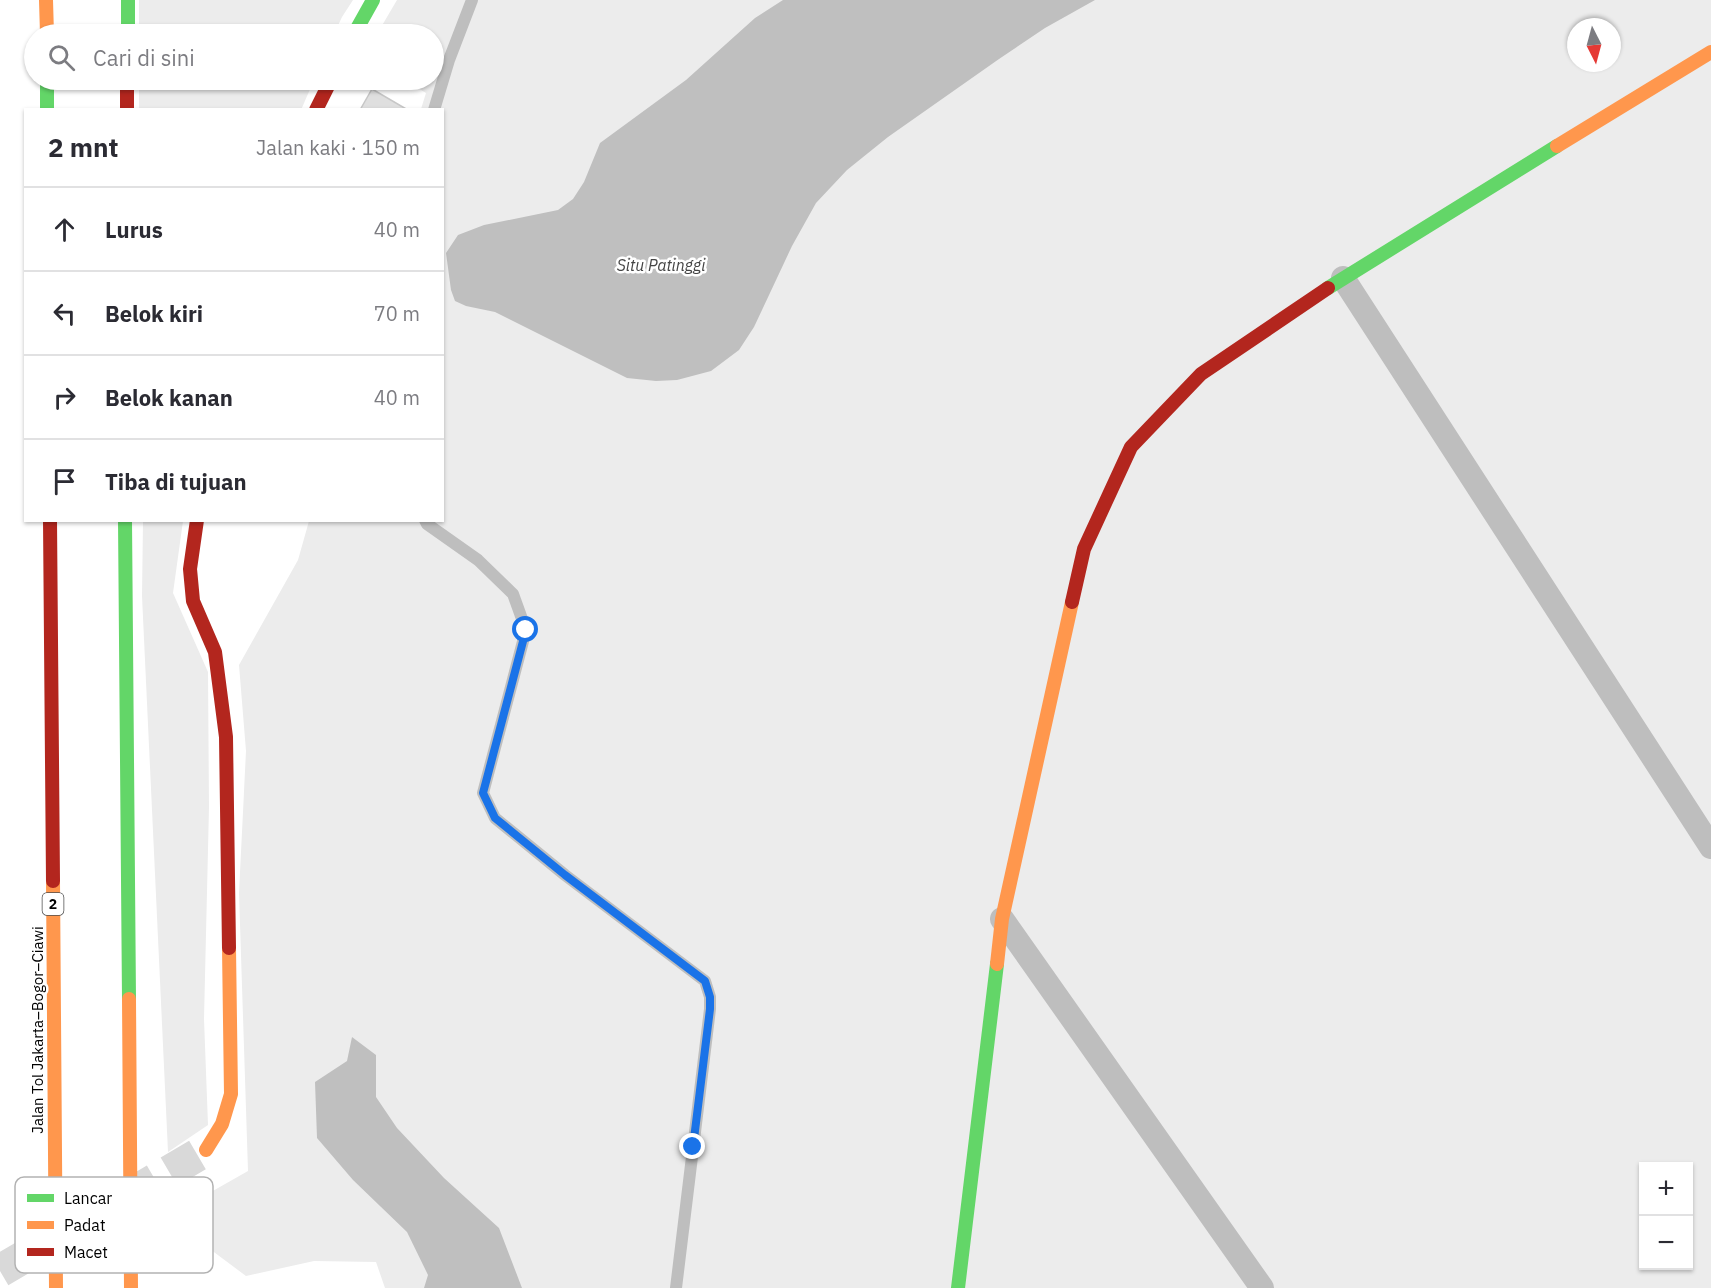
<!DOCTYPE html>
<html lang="id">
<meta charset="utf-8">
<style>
body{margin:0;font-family:"IBM Plex Sans",sans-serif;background:#f7f7f7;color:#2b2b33}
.controls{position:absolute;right:18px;bottom:18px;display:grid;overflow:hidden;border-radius:0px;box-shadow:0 2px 4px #0004}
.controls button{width:54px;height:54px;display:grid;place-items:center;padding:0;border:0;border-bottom:2px solid #e1e1e2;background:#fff;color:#2b2b33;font:30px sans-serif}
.compass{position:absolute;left:1567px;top:18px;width:54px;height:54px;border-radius:50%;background:#fff;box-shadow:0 2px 4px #0004;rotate:174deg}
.stop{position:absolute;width:18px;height:18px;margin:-14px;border:4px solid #1a73e8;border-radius:50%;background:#fff}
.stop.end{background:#1a73e8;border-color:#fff;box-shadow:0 2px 6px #0008}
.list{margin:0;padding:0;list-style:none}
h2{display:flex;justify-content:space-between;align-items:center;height:78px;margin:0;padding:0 24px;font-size:26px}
h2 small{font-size:20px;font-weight:400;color:#7c7c81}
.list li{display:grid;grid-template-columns:39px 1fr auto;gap:18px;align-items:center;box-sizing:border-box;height:84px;padding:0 24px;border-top:2px solid #e1e1e2}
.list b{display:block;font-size:22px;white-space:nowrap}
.list em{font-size:20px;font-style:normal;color:#7c7c81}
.icon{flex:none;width:33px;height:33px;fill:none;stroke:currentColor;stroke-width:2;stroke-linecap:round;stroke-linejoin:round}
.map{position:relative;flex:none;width:1711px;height:1288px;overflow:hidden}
.search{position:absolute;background:#fff;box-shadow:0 2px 4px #0004;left:24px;top:24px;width:420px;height:66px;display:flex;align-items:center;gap:15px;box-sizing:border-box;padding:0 21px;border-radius:33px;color:#7c7c81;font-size:22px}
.panel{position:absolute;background:#fff;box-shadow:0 2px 4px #0004;left:24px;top:108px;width:420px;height:414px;border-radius:0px}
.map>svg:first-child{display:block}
.green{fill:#ececec;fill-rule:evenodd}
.water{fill:#bfbfbf}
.building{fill:#dfdfdf;stroke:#c7c7c7;stroke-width:1.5}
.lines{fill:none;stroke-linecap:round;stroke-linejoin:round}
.secondary-tunnel{stroke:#d9d9d9;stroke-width:33;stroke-dasharray:33 16;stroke-linecap:butt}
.lane{stroke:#bebebe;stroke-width:12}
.street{stroke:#bebebe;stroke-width:24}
.fast{stroke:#63d668;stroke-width:14}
.slow{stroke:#ff974d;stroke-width:14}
.jam{stroke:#b3261e;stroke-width:14}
.route{stroke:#1a73e8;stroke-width:8}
.labels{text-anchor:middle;stroke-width:5;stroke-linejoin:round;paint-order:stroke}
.shield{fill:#fff;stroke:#4c4c4c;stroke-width:1.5}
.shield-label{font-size:14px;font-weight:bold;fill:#000}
.street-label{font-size:15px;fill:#000;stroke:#fff}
.water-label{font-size:16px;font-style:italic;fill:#444;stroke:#fff}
.key{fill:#fff;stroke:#b2b2b2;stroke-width:1.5}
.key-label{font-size:16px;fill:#000}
</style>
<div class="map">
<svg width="1711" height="1288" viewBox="0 0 1711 1288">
<rect width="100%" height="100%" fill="#fff"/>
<g class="green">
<path d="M139,0H353L342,17L334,34H139Z"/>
<path d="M397,0H1711V1288H385L376,1262L314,1261L246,1276L167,1217L248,1171L239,893L246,751L239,665L298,560L309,521L442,520V110L421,109L426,93L405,80H434V34H377ZM1576,27H1612V63H1576ZM1644,1166H1688V1266H1644Z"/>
<path d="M139,80H314L301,110L139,109Z"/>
<path d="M143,521H183L173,593L208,672L209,807L204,1019L208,1125L168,1152L142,596Z"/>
</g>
<g class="water">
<path d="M783,0H1095L1045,28L999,59L888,137L847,170L816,203L792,246L754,327L739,350L711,371L677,380L656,381L627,378L495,312L466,306L455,301L451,290L446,253L458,235L484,225L558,210L573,199L584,182L600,143L686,80L755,18Z"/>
<path d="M352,1037L376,1055V1097L397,1128L444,1178L499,1228L522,1288H424L428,1275L407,1232L353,1180L317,1138L315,1082L347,1061Z"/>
</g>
<path class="building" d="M372,89L408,110H360Z"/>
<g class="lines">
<path class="secondary-tunnel" d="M0,1271L206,1150"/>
<g class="lane">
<path d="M434,110L449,60L472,0"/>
<path d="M425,520L427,524L478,560L513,594L526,630L483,793L495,818L565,875L705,981L710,997V1009L676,1288"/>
</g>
<g class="street">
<path d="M1343,278L1711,847"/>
<path d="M1002,919L1262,1288"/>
</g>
<g class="fast">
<path d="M128,0V34"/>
<path d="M354,34L373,0"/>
<path d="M47,80V110"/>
<path d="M1328,288L1557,146"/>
<path d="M125,520L129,999"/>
<path d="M958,1288L997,964"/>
</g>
<g class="slow">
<path d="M46,0L47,34"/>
<path d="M1557,146L1711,52"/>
<path d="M53,881L56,1288"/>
<path d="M997,964L1002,919L1072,602"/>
<path d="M129,999L131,1288"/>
<path d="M206,1150L222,1124L231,1094L229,948"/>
</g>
<g class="jam">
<path d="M127,80V110"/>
<path d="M316,110L331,80"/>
<path d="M50,520L53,881"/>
<path d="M197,520L190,569L193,601L215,652L226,737L229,948"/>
<path d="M1072,602L1084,549L1131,447L1201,374L1328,288"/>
</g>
</g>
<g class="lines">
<path class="route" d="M526,630L483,793L495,818L565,875L705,981L710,997V1009L693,1147"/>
</g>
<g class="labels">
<rect class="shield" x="42.5" y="893" width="21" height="22" rx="4.5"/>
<g class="shield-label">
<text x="53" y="909">2</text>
</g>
<g class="street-label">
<text transform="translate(38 1030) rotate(-90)" y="5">Jalan Tol Jakarta–Bogor–Ciawi</text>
</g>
<g class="water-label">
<text x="661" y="271">Situ Patinggi</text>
</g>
</g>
<rect x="15" y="1177" width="198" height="96" rx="9" class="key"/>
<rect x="27" y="1194" width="27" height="8" fill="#63d668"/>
<rect x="27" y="1221" width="27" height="8" fill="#ff974d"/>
<rect x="27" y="1248" width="27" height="8" fill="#b3261e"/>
<g class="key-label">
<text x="64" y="1204">Lancar</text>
<text x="64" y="1231">Padat</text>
<text x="64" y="1258">Macet</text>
</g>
</svg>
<div class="controls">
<button>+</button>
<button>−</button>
</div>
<svg class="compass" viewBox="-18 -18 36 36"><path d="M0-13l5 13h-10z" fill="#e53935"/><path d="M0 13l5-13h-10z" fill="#7c7c81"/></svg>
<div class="stop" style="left:526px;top:630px"></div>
<div class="stop end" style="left:693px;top:1147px"></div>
<div class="search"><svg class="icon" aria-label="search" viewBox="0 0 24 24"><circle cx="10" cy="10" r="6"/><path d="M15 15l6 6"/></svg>Cari di sini</div>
<section class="panel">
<h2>2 mnt<small>Jalan kaki · 150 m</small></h2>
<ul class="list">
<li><svg class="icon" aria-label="ahead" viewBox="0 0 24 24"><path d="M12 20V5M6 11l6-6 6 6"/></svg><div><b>Lurus</b></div><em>40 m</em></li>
<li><svg class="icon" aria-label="left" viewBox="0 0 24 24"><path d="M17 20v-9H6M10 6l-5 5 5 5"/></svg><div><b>Belok kiri</b></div><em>70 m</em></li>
<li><svg class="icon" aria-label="right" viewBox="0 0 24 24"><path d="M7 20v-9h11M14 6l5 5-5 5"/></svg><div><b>Belok kanan</b></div><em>40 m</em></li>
<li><svg class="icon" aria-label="arrive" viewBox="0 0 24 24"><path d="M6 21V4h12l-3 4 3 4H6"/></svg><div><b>Tiba di tujuan</b></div></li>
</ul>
</section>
</div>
